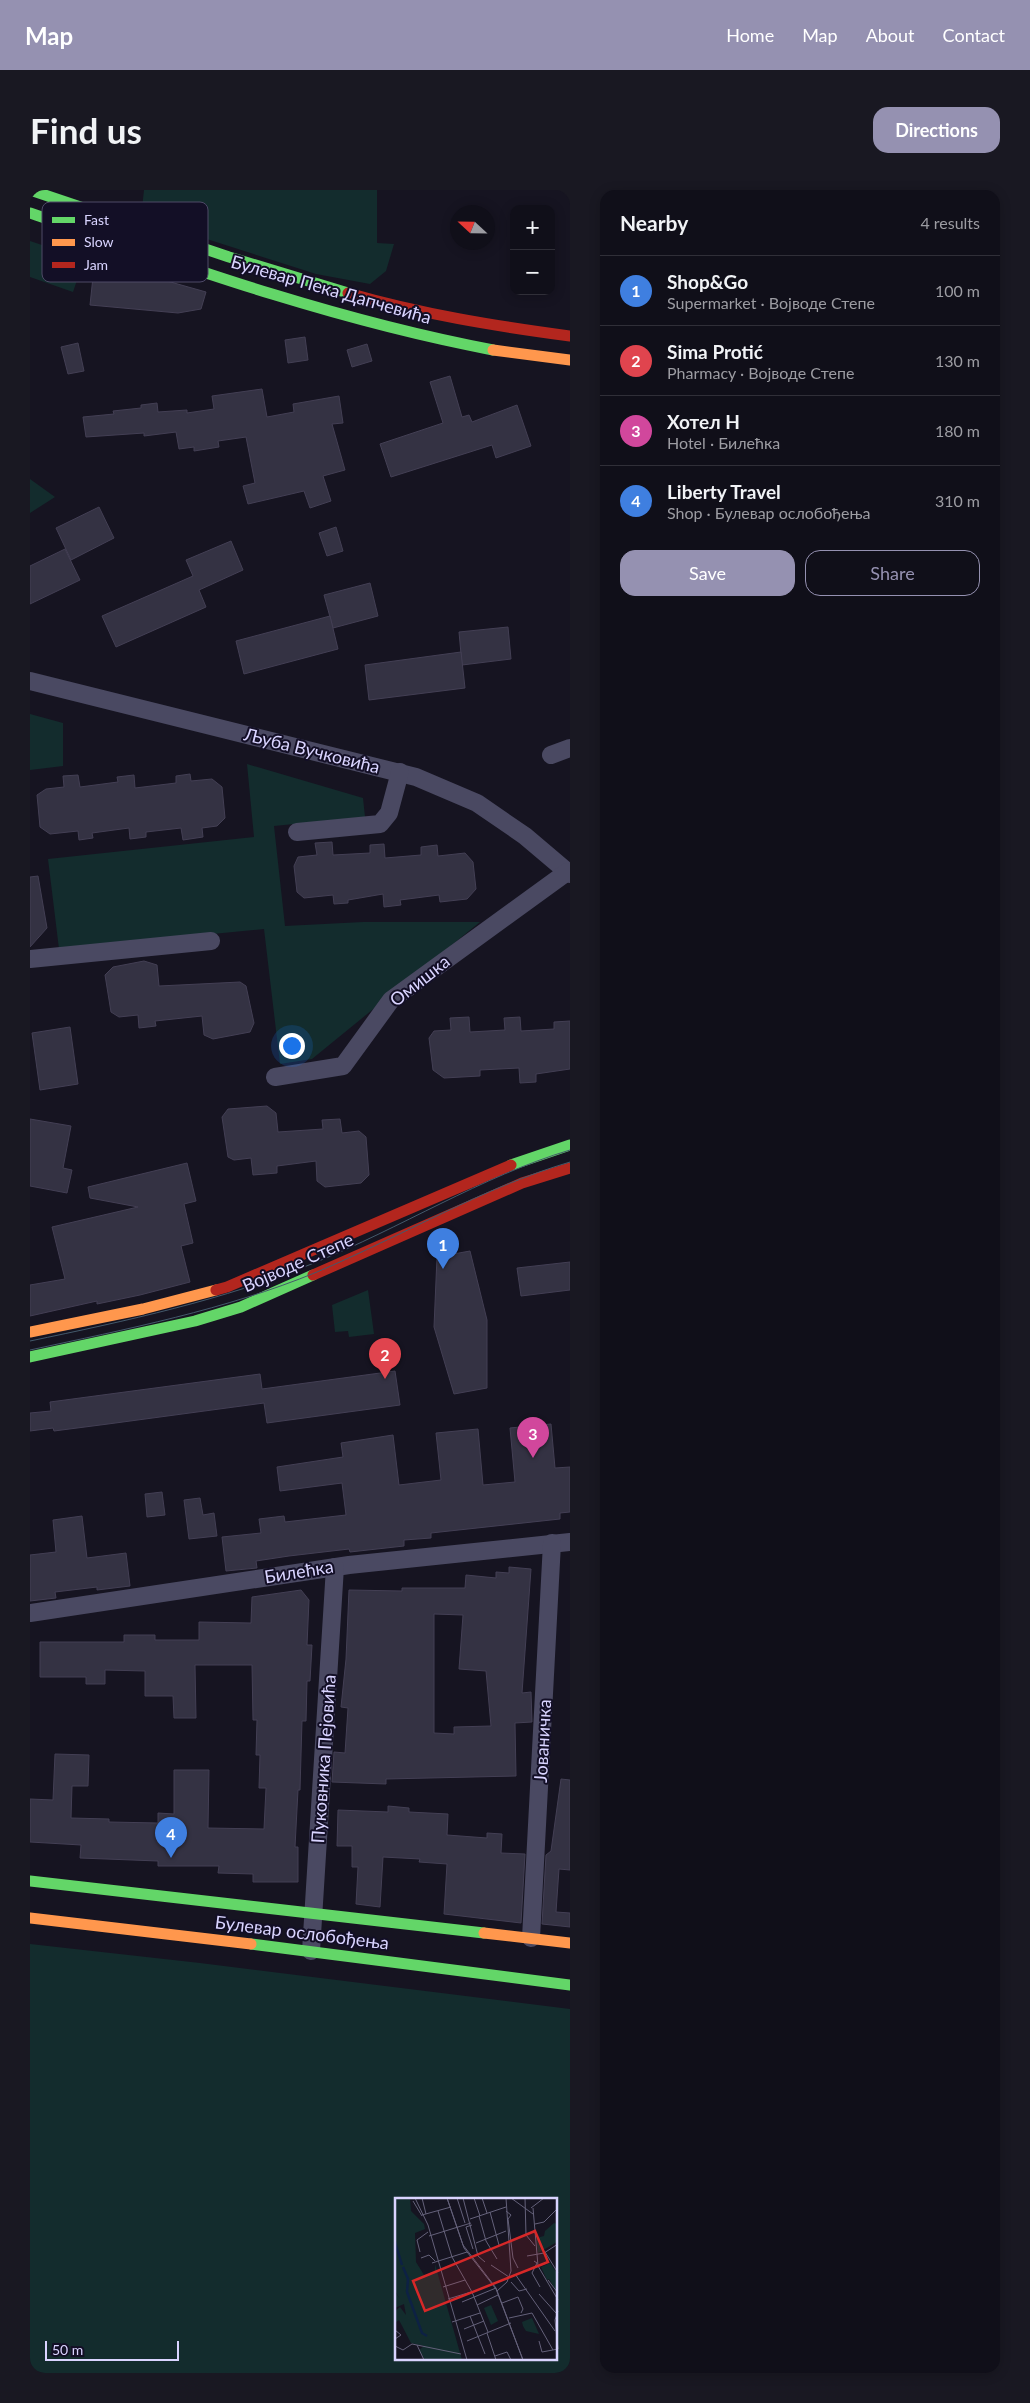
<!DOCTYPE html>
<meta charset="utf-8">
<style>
body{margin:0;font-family:Lato,sans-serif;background:#191822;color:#f1f3f6}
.controls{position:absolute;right:15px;top:15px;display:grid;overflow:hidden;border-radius:10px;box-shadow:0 2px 12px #0003}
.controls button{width:45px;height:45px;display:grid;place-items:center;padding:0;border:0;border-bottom:1px solid #302f38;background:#100f19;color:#f1f3f6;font:25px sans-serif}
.compass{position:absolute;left:420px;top:15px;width:45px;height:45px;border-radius:50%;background:#100f19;box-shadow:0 2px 12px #0003;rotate:292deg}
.scale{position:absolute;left:15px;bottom:12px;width:134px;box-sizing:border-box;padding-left:5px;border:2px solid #d9d4ff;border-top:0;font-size:14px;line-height:18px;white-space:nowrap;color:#d9d4ff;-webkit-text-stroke:4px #130f26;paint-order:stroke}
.you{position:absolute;left:261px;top:855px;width:18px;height:18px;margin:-12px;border:4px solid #fff;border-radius:50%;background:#1a73e8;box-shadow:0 0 0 8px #1a73e833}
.badge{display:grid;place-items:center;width:32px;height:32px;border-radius:50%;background:#9591b1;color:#fff;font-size:16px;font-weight:700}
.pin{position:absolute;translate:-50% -41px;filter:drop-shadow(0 1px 2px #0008)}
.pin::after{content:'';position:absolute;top:26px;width:18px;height:15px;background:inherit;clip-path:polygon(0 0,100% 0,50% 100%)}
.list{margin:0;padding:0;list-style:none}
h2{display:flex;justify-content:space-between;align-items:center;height:65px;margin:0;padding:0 20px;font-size:21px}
h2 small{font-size:16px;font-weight:400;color:#9c9ca2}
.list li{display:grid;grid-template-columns:32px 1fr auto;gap:15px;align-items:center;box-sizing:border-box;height:70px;padding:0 20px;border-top:1px solid #302f38}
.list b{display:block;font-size:19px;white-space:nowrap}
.list p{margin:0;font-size:16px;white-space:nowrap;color:#9c9ca2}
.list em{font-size:16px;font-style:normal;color:#9c9ca2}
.actions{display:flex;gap:10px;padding:15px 20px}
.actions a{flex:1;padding:11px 0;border:1px solid #9591b1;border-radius:15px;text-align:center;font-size:18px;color:#9591b1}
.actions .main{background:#9591b1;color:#fff}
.map{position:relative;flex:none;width:540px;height:2183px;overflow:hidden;border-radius:15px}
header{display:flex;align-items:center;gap:30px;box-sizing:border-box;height:70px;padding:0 25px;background:#9591b1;color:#fff}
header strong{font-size:24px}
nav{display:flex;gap:28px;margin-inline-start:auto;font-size:18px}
.intro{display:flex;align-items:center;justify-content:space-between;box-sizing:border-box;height:120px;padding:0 30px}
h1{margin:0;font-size:35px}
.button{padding:12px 22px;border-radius:15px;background:#9591b1;color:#fff;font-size:18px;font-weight:700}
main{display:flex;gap:30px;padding:0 30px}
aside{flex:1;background:#100f19;border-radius:15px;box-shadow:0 2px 12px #0003}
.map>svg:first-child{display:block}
.green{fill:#132c2d;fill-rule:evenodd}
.building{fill:#343243;stroke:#433f54;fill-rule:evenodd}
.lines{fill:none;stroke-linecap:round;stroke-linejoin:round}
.street{stroke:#4a4962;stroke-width:18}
.fast{stroke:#63d668;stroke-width:11}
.slow{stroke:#ff974d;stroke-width:11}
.jam{stroke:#b3261e;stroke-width:11}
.tram{stroke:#43596b;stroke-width:1}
.labels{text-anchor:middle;stroke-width:4;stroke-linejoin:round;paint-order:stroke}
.street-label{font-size:18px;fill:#d9d4ff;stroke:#130f26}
.inset-river{fill:none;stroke:#0d2144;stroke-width:2.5}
.inset-road{fill:none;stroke:#64617a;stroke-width:1}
.view{fill:#d62828;fill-opacity:0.15;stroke:#d62828;stroke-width:2.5}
.inset-edge{fill:none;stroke:#d9d4ff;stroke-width:2.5}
.key{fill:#130f26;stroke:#4e4a67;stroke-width:1}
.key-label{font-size:14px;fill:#d9d4ff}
</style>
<header>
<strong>Map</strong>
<nav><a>Home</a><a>Map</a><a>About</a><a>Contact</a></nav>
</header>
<div class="intro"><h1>Find us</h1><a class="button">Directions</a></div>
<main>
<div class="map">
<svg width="540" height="2183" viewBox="0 0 540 2183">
<rect width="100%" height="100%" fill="#161421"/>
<g class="green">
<path d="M114,0H347V53L364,54L356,81L340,94L286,84L111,28Z"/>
<path d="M0,51L54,69L43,102L0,87Z"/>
<path d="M0,289L25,307L0,323Z"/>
<path d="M0,524L33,533V576L0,580Z"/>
<path d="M217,574L333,608L335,627L244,636L255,736L333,732H450L282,869L250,874L234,739L29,759L18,669L224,647Z"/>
<path d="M338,1100L344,1144L319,1147L318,1141L305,1142L302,1115Z"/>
<path d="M0,1754L170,1773L540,1819V2183H0ZM366,2009H526V2169H366Z"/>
</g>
<g class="building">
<path d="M63,87L137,91L176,102L171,119L148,123L60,115Z"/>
<path d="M275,147L278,170L258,173L255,150Z"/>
<path d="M48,153L54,181L38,184L31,157Z"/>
<path d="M337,154L342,171L322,177L317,160Z"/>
<path d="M420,186L432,227L439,225L442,232L487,215L501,256L466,268L462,255L361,287L350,254L413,233L400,192Z"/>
<path d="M232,199L237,227L264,222L263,214L309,206L313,233L302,234L315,280L293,286L301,311L280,318L274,301L218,314L213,296L225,293L216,247L188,251L189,257L164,261V257L149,259L146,242L114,246V243L56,247L53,227L84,224L83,221L111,218V215L127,213L128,222L157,220V223L184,219L182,206Z"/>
<path d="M69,317L84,348L41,370L26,338Z"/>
<path d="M306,337L313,361L297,366L289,343Z"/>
<path d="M201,351L213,380L169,400L176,417L86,457L72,426L163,386L156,370Z"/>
<path d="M35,359L50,390L0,414V376Z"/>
<path d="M340,393L348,426L303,438L294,405Z"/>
<path d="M300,426L308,459L214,484L206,451Z"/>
<path d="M478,437L481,469L432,475L429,442Z"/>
<path d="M431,462L435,498L339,510L335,475Z"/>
<path d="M160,584L161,591L182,589L192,597L195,628L187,636L172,638L173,647L153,650L151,638L116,642V647L100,649L99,638L62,643L63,648L49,650L48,641L20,644L10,637L7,605L16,599L34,597L33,586L48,585L50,597L88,592L87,587L104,585L105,598L146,593V586Z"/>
<path d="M302,652L303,665L340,663V655L354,654L355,668L391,665V657L407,655L408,666L435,663L443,672L446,699L437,709L410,712L409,705L370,710L371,715L354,717L353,704L318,710V713L304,714L303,705L274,708L267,702L264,676L268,667L287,665L285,653Z"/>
<path d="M8,686L17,738L0,757V687Z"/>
<path d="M114,771L127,775L129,796L210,792L216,796L224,833L220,842L183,849L174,845L172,826L125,831L126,836L109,838L108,825L89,827L81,822L75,785L83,777Z"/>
<path d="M439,827L440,842L475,840L474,828L490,827L491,841L524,839V832L540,831V879L506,884V892L490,893L489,878L450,880V886L414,888L403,880L399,848L404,841L421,840L420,828Z"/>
<path d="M40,837L48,894L10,900L2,843Z"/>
<path d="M237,916L246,923L248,942L293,939L292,930L310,929L312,943L329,941L336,947L339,985L331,993L295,997L287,991L286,971L247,976V983L223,985L221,968L204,970L198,967L192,927L198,919Z"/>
<path d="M0,929L41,936L33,978L42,980L37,1003L0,996Z"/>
<path d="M157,973L166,1011L154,1014L163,1053L151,1056L160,1092L110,1105L67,1114V1111L0,1126V1095L35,1089L22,1037L108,1017L60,1008L58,997Z"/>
<path d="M440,1061L457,1130V1198L424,1204L404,1137L407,1067Z"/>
<path d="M540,1072V1100L491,1106L487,1078Z"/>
<path d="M365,1181L370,1215L237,1233L234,1213L78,1234L24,1241L23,1238L0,1241V1223L21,1221L20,1212L230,1184L232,1199Z"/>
<path d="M521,1234L525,1278L540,1277V1322L530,1323V1329L401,1343V1348L374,1350V1356L320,1362L319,1359L259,1366L226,1371L227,1378L196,1381L192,1347L231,1343L229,1329L254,1326L255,1332L316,1325L312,1293L250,1301L247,1277L313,1267L311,1253L363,1245L369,1295L411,1290L406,1243L448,1239L453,1295L485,1292L480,1238Z"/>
<path d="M132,1302L135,1325L117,1327L115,1304Z"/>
<path d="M170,1308L173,1325L184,1323L187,1346L159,1349L154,1310Z"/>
<path d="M52,1326L57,1368L96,1363L100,1396L67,1400V1397L25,1402L26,1408L0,1411V1365L26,1362L23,1330Z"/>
<path d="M479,1377L501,1379L492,1503L501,1502L502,1532L485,1533L486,1586L356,1589V1594L302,1592L304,1562L315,1563L318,1518L311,1517L316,1469L319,1400L372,1401V1398H435L436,1385L466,1388V1382L479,1383ZM404,1424L433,1425L429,1479L456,1481L461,1536L424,1537V1544L404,1543Z"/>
<path d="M271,1400L279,1410L277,1455H282L280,1491H277L276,1531H272L270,1600H268L265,1657H268V1692H223V1684L188,1683L189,1676H128V1671L50,1668L51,1655L0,1652V1609L23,1610L25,1564L59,1565L58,1596H42L41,1628L79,1629V1632L128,1633V1623L144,1624V1580H179L178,1638L234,1639L236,1598H229L230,1565H226L227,1530H223L222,1475H165L166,1528H144L143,1506H115V1481L75,1480V1494H56V1487H10V1452H94V1445H125V1450H169V1432L221,1433L222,1407Z"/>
<path d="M531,1589L540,1590V1680L529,1679L526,1722L540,1723V1737L512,1734L516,1665L521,1661Z"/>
<path d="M358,1616L379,1618V1622L418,1624L417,1645L457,1648V1643L472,1644L471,1663L495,1664L491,1733L414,1724L417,1674L389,1672L390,1669L353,1667L350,1717L326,1714L328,1677H322V1656H307L308,1620L358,1622Z"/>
</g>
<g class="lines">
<g class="street">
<path d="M0,491L386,587L447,613L495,646L540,684"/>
<path d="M521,565L540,558"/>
<path d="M267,642L350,634L359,623L370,582"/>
<path d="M0,769L181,751"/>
<path d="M245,887L313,876L361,810L537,682"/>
<path d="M0,1423L319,1375L540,1352"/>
<path d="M501,1748L522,1353"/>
<path d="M281,1761L305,1377"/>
</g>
<g class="fast">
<path d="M0,0L199,67L318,103"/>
<path d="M0,23C153,76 304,130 463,160"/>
<path d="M481,975L540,955"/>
<path d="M0,1167L165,1131L211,1117L283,1085"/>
<path d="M0,1691L454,1743"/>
<path d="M221,1754L540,1795"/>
</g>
<g class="slow">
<path d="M463,160L540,170"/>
<path d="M0,1142L113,1119L186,1100"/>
<path d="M0,1728L221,1754"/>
<path d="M454,1743L540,1753"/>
</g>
<g class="jam">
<path d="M318,103C391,124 465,136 540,146"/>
<path d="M283,1085L492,993L540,978"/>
<path d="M186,1100L197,1097L481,975"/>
</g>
<g class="tram">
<path d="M0,1151C96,1131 194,1110 284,1073C371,1038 450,987 540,960"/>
<path d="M0,1160C97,1139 195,1120 287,1082C372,1046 452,998 540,972"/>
</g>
</g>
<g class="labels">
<g class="street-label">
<text transform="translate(301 100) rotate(16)" y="6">Булевар Пека Дапчевића</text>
<text transform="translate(282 561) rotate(14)" y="6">Љуба Вучковића</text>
<text transform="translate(390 791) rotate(-38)" y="6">Омишка</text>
<text transform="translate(268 1073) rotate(-24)" y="6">Војводе Степе</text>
<text transform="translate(269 1382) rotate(-9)" y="6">Билећка</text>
<text transform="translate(513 1551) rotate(-87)" y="6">Јованичка</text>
<text transform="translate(294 1569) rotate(-86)" y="6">Пуковника Пејовића</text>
<text transform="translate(272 1743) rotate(7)" y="6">Булевар ослобођења</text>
</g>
</g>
<g transform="translate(365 2008)">
<rect width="162" height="162" fill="#161421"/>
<path d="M0,0H15L16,13L29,26L30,31L20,35L21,64L29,77L40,74V66L67,162H30L24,152L29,148L16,145L4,122L0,125V113L5,109L11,117L9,106L0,110V94L5,101L0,93ZM159,25L162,26V44L143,55L141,40L149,38L150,33ZM155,65L162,75V94L154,81L152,82L146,69ZM96,107L103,123L96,127L89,110ZM137,120L144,136L131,133L128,128L127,124Z" fill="#132c2d"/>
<path class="inset-river" d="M0,44L7,67M8,69L13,81L12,94L27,135L32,138"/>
<path class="inset-road" d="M20,0L33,27L72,162M27,0L31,16M52,0L69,50L101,91L128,162M52,0L68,47L101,90L128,162M62,0L70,25M68,0L83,58L90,64M79,0L85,18M87,0L92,15M116,0L138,16M130,0L131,37L140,48M18,3L27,18M136,10L149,0M138,10L143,68L163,102M43,13L57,59L77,94L93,134M111,13L116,17L113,21L118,60L123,70M95,14L104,47M27,17L56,9M84,18L91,43L102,61M75,21L111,9M140,26L149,24L163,10M77,27L71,29L78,51M34,38L76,25M81,45L111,33M25,54L22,42L33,34M150,54L163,75M132,58L149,55L163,46M26,60L34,57L40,63M139,63L142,65L137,75L145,89M37,65L72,54M96,67L114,79M120,76L160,133M153,82L163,95M116,84L124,93L132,91M48,89L70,82M102,93L112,84L116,73L111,0M144,96L161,115M53,101L76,94M67,104L101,90M107,105L123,99L128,111L126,115M82,107L103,97M163,113L160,122L163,151M75,118L90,156M114,120L137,115L158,152M57,124L85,115M69,131L89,123M0,132L6,137L0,141M92,135L101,162M72,143L116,125M144,143L147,154L163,151M22,147L29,162M0,148L8,152L17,146L66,156M100,158L112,154L116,162"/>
<path class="view" d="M140,33L153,64L30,113L18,83Z"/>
<rect width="162" height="162" class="inset-edge"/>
</g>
<rect x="12" y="12" width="166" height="80" rx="8" class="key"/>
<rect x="22" y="27" width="23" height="6" fill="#63d668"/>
<rect x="22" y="49" width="23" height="7" fill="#ff974d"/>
<rect x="22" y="72" width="23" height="6" fill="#b3261e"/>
<g class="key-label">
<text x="54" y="35">Fast</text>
<text x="54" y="57">Slow</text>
<text x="54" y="80">Jam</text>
</g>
</svg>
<div class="controls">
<button>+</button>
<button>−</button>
</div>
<svg class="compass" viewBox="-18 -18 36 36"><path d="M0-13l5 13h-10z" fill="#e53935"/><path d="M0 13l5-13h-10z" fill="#9c9ca2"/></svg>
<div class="scale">50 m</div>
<div class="you"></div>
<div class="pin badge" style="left:413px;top:1079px;background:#3f7fe0">1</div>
<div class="pin badge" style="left:355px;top:1189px;background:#e0444e">2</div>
<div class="pin badge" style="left:503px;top:1268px;background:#d1479c">3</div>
<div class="pin badge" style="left:141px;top:1668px;background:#3f7fe0">4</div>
</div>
<aside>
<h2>Nearby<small>4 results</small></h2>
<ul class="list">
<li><span class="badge" style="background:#3f7fe0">1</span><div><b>Shop&amp;Go</b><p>Supermarket · Војводе Степе</p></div><em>100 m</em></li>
<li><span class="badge" style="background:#e0444e">2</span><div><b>Sima Protić</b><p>Pharmacy · Војводе Степе</p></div><em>130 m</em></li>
<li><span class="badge" style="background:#d1479c">3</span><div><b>Хотел Н</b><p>Hotel · Билећка</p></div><em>180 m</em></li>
<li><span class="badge" style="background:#3f7fe0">4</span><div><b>Liberty Travel</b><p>Shop · Булевар ослобођења</p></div><em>310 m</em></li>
</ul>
<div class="actions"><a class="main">Save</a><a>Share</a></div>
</aside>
</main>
